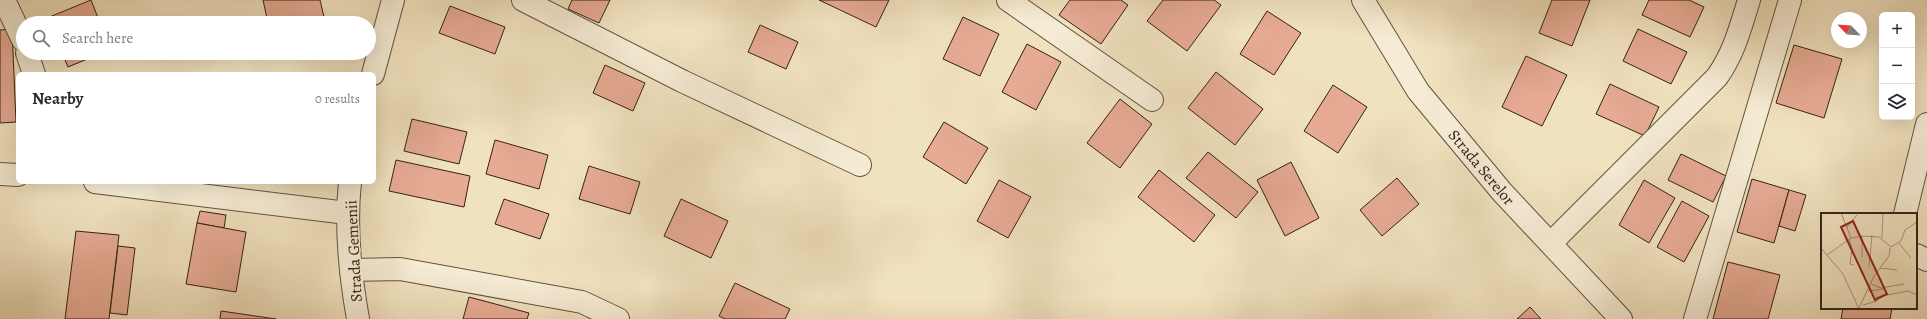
<!DOCTYPE html>
<meta charset="utf-8">
<style>
body{margin:0;font-family:Alegreya,serif;background:#f2f2f3;color:#2b2b33}
.controls{position:absolute;right:12px;top:12px;display:grid;overflow:hidden;border-radius:6px;box-shadow:0 4px 16px #0002}
.controls button{width:36px;height:36px;display:grid;place-items:center;padding:0;border:0;border-bottom:1px solid #e1e1e2;background:#fff;color:#2b2b33;font:20px sans-serif}
.compass{position:absolute;left:1831px;top:12px;width:36px;height:36px;border-radius:50%;background:#fff;box-shadow:0 4px 16px #0002;rotate:295deg}
.list{margin:0;padding:0;list-style:none}
h2{display:flex;justify-content:space-between;align-items:center;height:52px;margin:0;padding:0 16px;font-size:17px}
h2 small{font-size:13px;font-weight:400;color:#7c7c81}
.icon{flex:none;width:22px;height:22px;fill:none;stroke:currentColor;stroke-width:2;stroke-linecap:round;stroke-linejoin:round}
.map{position:relative;flex:none;width:1927px;height:319px;overflow:hidden}
.search{position:absolute;background:#fff;box-shadow:0 4px 16px #0002;left:16px;top:16px;width:360px;height:44px;display:flex;align-items:center;gap:10px;box-sizing:border-box;padding:0 14px;border-radius:22px;color:#7c7c81;font-size:15px}
.panel{position:absolute;background:#fff;box-shadow:0 4px 16px #0002;left:16px;top:72px;width:360px;height:112px;border-radius:6px}
.map>svg:first-child{display:block}
.building{fill:#e7ab94;stroke:#322315}
.lines{fill:none;stroke-linecap:round;stroke-linejoin:round}
.street-casing{stroke:#625340;stroke-width:24}
.street{stroke:#f6ecd5;stroke-width:22}
.labels{text-anchor:middle;stroke-width:3;stroke-linejoin:round;paint-order:stroke}
.street-label{font-size:16px;fill:#322315;stroke:#f6ecd5}
.inset-road{fill:none;stroke:#a5967b;stroke-width:1}
.view{fill:#8f2418;fill-opacity:0.15;stroke:#8f2418;stroke-width:2}
.inset-edge{fill:none;stroke:#322315;stroke-width:2}
</style>
<div class="map">
<svg width="1927" height="319" viewBox="0 0 1927 319">
<rect width="100%" height="100%" fill="#f1e2bf"/>
<filter id="stains"><feTurbulence type="fractalNoise" baseFrequency=".005" numOctaves="4"/><feColorMatrix values="0 0 0 0 .2 0 0 0 0 .09 0 0 0 0 .02 0 0 0 .5 -.17"/></filter>
<radialGradient id="worn" r=".72"><stop offset=".6" stop-color="#630" stop-opacity="0"/><stop offset="1" stop-color="#630" stop-opacity=".3"/></radialGradient>
<g class="building">
<path d="M91,0L100,23H49L47,18Z"/>
<path d="M263,0H320L324,17L300,23H268Z"/>
<path d="M572,0H610L599,23L568,9Z"/>
<path d="M819,0H889L876,27Z"/>
<path d="M1070,0H1121L1128,5L1101,44L1059,15Z"/>
<path d="M1163,0H1214L1221,5L1187,51L1147,21Z"/>
<path d="M1552,0H1590L1572,46L1539,33Z"/>
<path d="M1649,0H1689L1704,7L1690,37L1642,15Z"/>
<path d="M450,6L505,27L495,54L439,33Z"/>
<path d="M1267,11L1301,33L1274,75L1240,54Z"/>
<path d="M963,17L999,34L980,76L943,59Z"/>
<path d="M760,25L798,42L786,69L748,52Z"/>
<path d="M12,29L16,122L0,123V30Z"/>
<path d="M1638,29L1687,52L1671,84L1623,61Z"/>
<path d="M1027,44L1061,62L1036,110L1002,92Z"/>
<path d="M1794,45L1842,59L1824,118L1776,103Z"/>
<path d="M62,53H102L68,67Z"/>
<path d="M1526,56L1567,75L1542,126L1502,107Z"/>
<path d="M605,65L645,83L633,111L593,93Z"/>
<path d="M1216,72L1263,109L1235,145L1188,108Z"/>
<path d="M1610,84L1659,107L1645,136L1596,114Z"/>
<path d="M1333,85L1367,107L1338,153L1304,131Z"/>
<path d="M1120,99L1152,124L1120,168L1087,143Z"/>
<path d="M412,119L467,132L459,164L404,151Z"/>
<path d="M944,122L988,148L966,184L923,157Z"/>
<path d="M495,140L548,155L539,189L486,174Z"/>
<path d="M1208,152L1258,192L1236,218L1186,178Z"/>
<path d="M1681,154L1726,176L1713,202L1668,180Z"/>
<path d="M396,160L470,176L464,207L389,191Z"/>
<path d="M1291,162L1319,218L1285,236L1257,180Z"/>
<path d="M589,166L640,182L630,214L579,199Z"/>
<path d="M1159,170L1215,215L1194,242L1138,197Z"/>
<path d="M1397,178L1419,204L1382,236L1360,210Z"/>
<path d="M1752,179L1789,190L1774,243L1737,232Z"/>
<path d="M999,180L1031,197L1008,238L977,221Z"/>
<path d="M1644,180L1675,198L1649,243L1619,225Z"/>
<path d="M1789,190L1806,195L1795,231L1779,226Z"/>
<path d="M504,199L549,214L540,239L495,224Z"/>
<path d="M681,199L728,221L711,258L664,236Z"/>
<path d="M1682,201L1709,216L1684,262L1657,247Z"/>
<path d="M200,211L226,215L224,228L197,223Z"/>
<path d="M197,223L246,232L236,292L186,284Z"/>
<path d="M76,231L119,235L109,319H65Z"/>
<path d="M118,246L135,248L127,315L110,313Z"/>
<path d="M1728,262L1780,275L1768,319H1713Z"/>
<path d="M735,283L790,309L785,319H725L719,316Z"/>
<path d="M469,297L529,313L527,319H463Z"/>
<path d="M1530,307L1541,319H1517Z"/>
<path d="M1843,308H1892L1890,319H1841Z"/>
<path d="M221,311L276,319H220Z"/>
</g>
<g class="lines">
<g class="street-casing">
<g id="street">
<path d="M4,0L23,40"/>
<path d="M523,0L682,81L860,165"/>
<path d="M1008,0L1152,100"/>
<path d="M1363,0L1418,91L1502,192L1621,319"/>
<path d="M27,53L34,74"/>
<path d="M373,74L393,0"/>
<path d="M0,174L18,175"/>
<path d="M95,182L347,213"/>
<path d="M350,182C345,228 350,274 358,319"/>
<path d="M1905,214L1927,124"/>
<path d="M1551,243L1717,77C1734,53 1740,29 1749,0"/>
<path d="M1916,255L1927,260"/>
<path d="M351,270L400,269L582,302L618,319"/>
<path d="M1695,319L1790,0"/>
</g>
</g>
<use href="#street" class="street"/>
</g>
<g class="labels">
<g class="street-label">
<text transform="translate(1482 167) rotate(50)" y="6">Strada Serelor</text>
<text transform="translate(353 251) rotate(-93)" y="6">Strada Gemenii</text>
</g>
</g>
<g transform="translate(1821 213)">
<rect width="96" height="96" fill="#f1e2bf"/>
<path class="inset-road" d="M20,0L30,25M26,14L36,2M61,25L62,0M28,26L31,36L29,51L33,52M78,30L90,45M0,35L22,61L38,96M6,42L30,25L41,23L58,24L70,34L80,28L84,17L96,9M41,44V23M48,54L51,22M59,55L76,57M50,71L60,75L83,71M47,78L63,76M42,92L56,88V84L87,78L96,82M38,95L53,63L68,43L69,35"/>
<path class="view" d="M32,8L66,81L54,87L20,14Z"/>
<rect width="96" height="96" class="inset-edge"/>
</g>
<rect width="100%" height="100%" filter="url(#stains)"/>
<rect width="100%" height="100%" fill="url(#worn)"/>
</svg>
<div class="controls">
<button>+</button>
<button>−</button>
<button><svg class="icon" aria-label="layers" viewBox="0 0 24 24"><path d="M12 4l9 5-9 5-9-5zM3 14l9 5 9-5"/></svg></button>
</div>
<svg class="compass" viewBox="-18 -18 36 36"><path d="M0-13l5 13h-10z" fill="#e53935"/><path d="M0 13l5-13h-10z" fill="#7c7c81"/></svg>
<div class="search"><svg class="icon" aria-label="search" viewBox="0 0 24 24"><circle cx="10" cy="10" r="6"/><path d="M15 15l6 6"/></svg>Search here</div>
<section class="panel">
<h2>Nearby<small>0 results</small></h2>
<ul class="list">
</ul>
</section>
</div>
